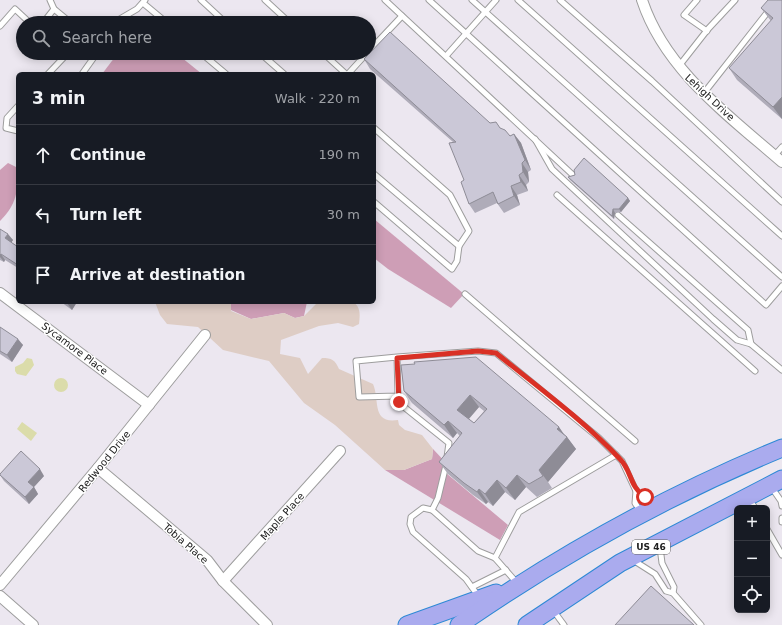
<!DOCTYPE html>
<meta charset="utf-8">
<style>
body{margin:0;font-family:"DejaVu Sans",sans-serif;background:#20242c;color:#f1f3f6}
.controls{position:absolute;right:12px;bottom:12px;display:grid;overflow:hidden;border-radius:6px;box-shadow:0 2px 10px #0003}
.controls button{width:36px;height:36px;display:grid;place-items:center;padding:0;border:0;border-bottom:1px solid #363941;background:#171b24;color:#f1f3f6;font:20px sans-serif}
.stop{position:absolute;width:12px;height:12px;margin:-9px;border:3px solid #d93025;border-radius:50%;background:#fff}
.stop.end{background:#d93025;border-color:#fff;box-shadow:0 1px 4px #0008}
.list{margin:0;padding:0;list-style:none}
h2{display:flex;justify-content:space-between;align-items:center;height:52px;margin:0;padding:0 16px;font-size:17px}
h2 small{font-size:13px;font-weight:400;color:#9ea1a6}
.list li{display:grid;grid-template-columns:26px 1fr auto;gap:12px;align-items:center;box-sizing:border-box;height:60px;padding:0 16px;border-top:1px solid #363941}
.list b{display:block;font-size:15px;white-space:nowrap}
.list em{font-size:13px;font-style:normal;color:#9ea1a6}
.icon{flex:none;width:22px;height:22px;fill:none;stroke:currentColor;stroke-width:2;stroke-linecap:round;stroke-linejoin:round}
.map{position:relative;flex:none;width:782px;height:625px;overflow:hidden}
.search{position:absolute;background:#171b24;box-shadow:0 2px 10px #0003;left:16px;top:16px;width:360px;height:44px;display:flex;align-items:center;gap:10px;box-sizing:border-box;padding:0 14px;border-radius:22px;color:#9ea1a6;font-size:15px}
.panel{position:absolute;background:#171b24;box-shadow:0 2px 10px #0003;left:16px;top:72px;width:360px;height:232px;border-radius:6px}
.map>svg:first-child{display:block}
.forest{fill:#ce9eb6}
.wetland{fill:#decdc5}
.water{fill:#dbdcaa}
.lines{fill:none;stroke-linecap:round;stroke-linejoin:round}
.service-casing{stroke:#9d9d9d;stroke-width:7}
.minor-casing{stroke:#9d9d9d;stroke-width:12}
.trunk-casing{stroke:#2d89d5;stroke-width:19}
.service{stroke:#fff;stroke-width:5}
.minor{stroke:#fff;stroke-width:10}
.trunk{stroke:#aaabee;stroke-width:17}
.wall{fill:#afacb9;fill-rule:evenodd}
.shaded-wall{fill:#8e8c96}
.building{fill:#cbc8d7;stroke:#8e8c96;fill-rule:evenodd}
.route{stroke:#d93025;stroke-width:5}
.labels{text-anchor:middle;stroke-width:3;stroke-linejoin:round;paint-order:stroke}
.shield{fill:#fff;stroke:#636363;stroke-width:1}
.shield-label{font-size:9px;font-weight:bold;fill:#202020}
.street-label{font-size:10px;fill:#202020;stroke:#fff}
</style>
<div class="map">
<svg width="782" height="625" viewBox="0 0 782 625">
<rect width="100%" height="100%" fill="#ece7f0"/>
<g class="forest">
<path d="M118,53H176L202,74H102Z"/>
<path d="M8,163L18,168C18,191 17,204 0,221V170Z"/>
<path d="M374,219L464,294L451,308L388,269L374,258Z"/>
<path d="M231,302H307L304,316L295,318L284,313L251,319L231,310Z"/>
<path d="M433,449L448,465L446,473L508,525L500,540L385,470H404L432,459Z"/>
</g>
<path class="wetland" d="M155,302H231V311L251,319L284,313L295,318L304,316L318,302H353C361,307 360,315 359,324L353,327L338,323L319,326L281,340L280,354L300,358L308,374L322,358C332,358 335,360 339,369L373,384C380,400 371,424 398,420L399,425L405,430L422,435L433,449L432,459L404,470H385L335,425L304,403L269,361L223,350L198,327L167,324L160,315Z"/>
<g class="water">
<path d="M27,358L32,359L34,365L26,376L17,374L15,371V367L23,363Z"/>
<circle cx="61" cy="385" r="7"/>
<path d="M22,422L37,433L31,441L17,429Z"/>
</g>
<g class="lines">
<g class="service-casing">
<g id="service">
<path d="M50,0L54,9L71,23"/>
<path d="M201,0L226,23"/>
<path d="M265,0L290,23"/>
<path d="M385,0L574,176"/>
<path d="M429,0L766,305L782,286"/>
<path d="M472,0L782,277"/>
<path d="M518,0L782,236"/>
<path d="M560,0L652,81L782,202"/>
<path d="M697,0L684,15L707,31"/>
<path d="M143,3L167,23"/>
<path d="M43,23L54,9"/>
<path d="M113,23L137,9L145,0"/>
<path d="M0,26L15,9L30,23"/>
<path d="M369,51L402,16"/>
<path d="M201,53L226,74"/>
<path d="M260,53L284,74"/>
<path d="M323,53L346,74"/>
<path d="M446,56L496,0"/>
<path d="M679,66L708,29L735,0"/>
<path d="M48,74L68,53"/>
<path d="M82,74L97,53"/>
<path d="M348,74L367,53"/>
<path d="M704,93L777,0"/>
<path d="M18,106L7,118L6,128L18,131"/>
<path d="M374,128L450,195L469,231L459,246L374,174"/>
<path d="M535,139L552,169L713,319L737,340L751,344L782,370"/>
<path d="M775,155L782,147"/>
<path d="M557,195L755,371"/>
<path d="M374,202L452,269L457,261L459,246"/>
<path d="M618,215L748,330L751,344"/>
<path d="M465,294L635,441"/>
<path d="M397,357L356,361L359,397L398,396L397,357L478,351L496,353L599,438L622,461L636,491"/>
<path d="M398,396L399,401L404,407L449,443L447,457"/>
<path d="M772,488L781,501L782,506"/>
<path d="M749,499L755,508"/>
<path d="M432,510L438,498L446,465"/>
<path d="M641,512L635,503L636,491L645,497L651,506"/>
<path d="M782,518V522"/>
<path d="M767,529L782,555"/>
<path d="M633,560L655,574L666,591L673,593L674,587L662,563L660,547"/>
<path d="M517,583L495,558L519,512L616,455"/>
<path d="M472,587L506,570"/>
<path d="M673,593L701,625"/>
<path d="M479,597L466,579L413,532L410,524L411,517L423,508L432,510L478,551L495,558"/>
<path d="M553,610L564,625"/>
</g>
</g>
<g class="minor-casing">
<g id="minor">
<path d="M642,0C665,70 728,115 782,162"/>
<path d="M0,293L149,405"/>
<path d="M98,468L207,560L223,581L267,625"/>
<path d="M223,581L340,451"/>
<path d="M0,585L98,468L205,335"/>
<path d="M0,596L33,625"/>
</g>
</g>
<g class="trunk-casing">
<g id="trunk">
<path d="M407,625L496,593"/>
<path d="M459,625C560,555 668,495 782,448"/>
<path d="M527,625L620,563L782,479"/>
</g>
</g>
<use href="#service" class="service"/>
<use href="#minor" class="minor"/>
<use href="#trunk" class="trunk"/>
</g>
<g class="wall">
<path d="M782,0V119L737,80L729,68L771,21L761,8Z"/>
<path d="M364,59L501,129L510,136L514,134L521,143L531,170L528,172L529,182L526,185L528,191L517,195L520,205L504,213L497,203L475,213L469,204L464,180L453,142L370,69Z"/>
<path d="M568,177L628,198L630,201L621,212L615,213L614,219L570,180Z"/>
<path d="M0,229L13,240L11,242L18,247V268L5,260L4,262L0,260Z"/>
<path d="M61,302H77L72,310Z"/>
<path d="M0,327L23,345L12,362L0,354Z"/>
<path d="M401,365L559,427L564,434L567,437L576,449L548,482L552,488L537,497L526,487L515,500L505,492L493,506L488,502L486,504L473,495L448,474L439,462L460,436L457,433L453,438L412,403L404,391ZM479,407L484,411L474,423L469,419Z"/>
<path d="M0,475L44,476L34,487L38,494L29,504L4,481Z"/>
</g>
<g class="shaded-wall">
<path d="M782,97V119L773,107Z"/>
<path d="M514,134L521,143L531,170L525,160Z"/>
<path d="M522,163L528,172L529,182L523,172Z"/>
<path d="M519,175L526,185L528,191L521,182Z"/>
<path d="M511,186L517,195L520,205L514,196Z"/>
<path d="M628,198L630,201L621,212L619,209Z"/>
<path d="M613,209L615,213L614,219L612,216Z"/>
<path d="M8,234L13,240L10,245L5,238Z"/>
<path d="M1,254L5,260L4,262L0,257V255Z"/>
<path d="M68,302H77L72,310L67,303Z"/>
<path d="M18,339L23,345L12,362L7,355Z"/>
<path d="M470,395L479,407L466,422L457,410Z"/>
<path d="M448,421L457,433L453,438L444,425Z"/>
<path d="M559,427L566,438L567,437L576,449L548,482L539,470L557,429Z"/>
<path d="M40,469L44,476L32,489L28,482Z"/>
<path d="M517,475L526,487L515,500L506,488Z"/>
<path d="M497,480L505,492L493,506L485,494Z"/>
<path d="M34,487L38,494L29,504L25,497Z"/>
<path d="M479,489L488,502L486,504L477,492Z"/>
</g>
<g class="building">
<path d="M768,0H782V97L773,107L729,68L773,18L761,8Z"/>
<path d="M390,32L490,123L496,122L500,128L505,130L510,136L514,134L525,160L522,163L523,172L519,175L521,182L511,186L514,196L498,204L493,192L469,204L461,182L464,180L449,143L456,142L364,59Z"/>
<path d="M584,158L628,198L619,209H613L612,216L568,177L575,175L574,170Z"/>
<path d="M0,229L8,234L5,238L18,247V265L1,254L0,255Z"/>
<path d="M0,327L18,339L7,355L0,351Z"/>
<path d="M476,357L559,427L557,429L567,437L539,470L543,476L529,484L517,475L506,488L497,480L485,494L479,489L477,492L464,483L439,462L462,433L448,421L444,425L404,391L401,365L415,364L414,362ZM470,395L487,409L474,423L457,410Z"/>
<path d="M21,451L40,469L28,482L34,487L25,497L0,475V474Z"/>
<path d="M651,586L694,625H615Z"/>
</g>
<g class="lines">
<path class="route" d="M399,402L397,358L478,351L496,353C538,387 583,420 620,459C632,471 629,486 645,497"/>
</g>
<g class="labels">
<rect class="shield" x="632" y="540" width="38" height="14" rx="3"/>
<g class="shield-label">
<text x="651" y="550">US 46</text>
</g>
<g class="street-label">
<text transform="translate(710 97) rotate(43)" y="4">Lehigh Drive</text>
<text transform="translate(75 348) rotate(37)" y="4">Sycamore Place</text>
<text transform="translate(104 461) rotate(-51)" y="4">Redwood Drive</text>
<text transform="translate(282 516) rotate(-48)" y="4">Maple Place</text>
<text transform="translate(186 543) rotate(41)" y="4">Tobia Place</text>
</g>
</g>
</svg>
<div class="controls">
<button>+</button>
<button>−</button>
<button><svg class="icon" aria-label="locate" viewBox="0 0 24 24"><circle cx="12" cy="12" r="6"/><path d="M12 2v4M12 18v4M2 12h4M18 12h4"/></svg></button>
</div>
<div class="stop" style="left:645px;top:497px"></div>
<div class="stop end" style="left:399px;top:402px"></div>
<div class="search"><svg class="icon" aria-label="search" viewBox="0 0 24 24"><circle cx="10" cy="10" r="6"/><path d="M15 15l6 6"/></svg>Search here</div>
<section class="panel">
<h2>3 min<small>Walk · 220 m</small></h2>
<ul class="list">
<li><svg class="icon" aria-label="ahead" viewBox="0 0 24 24"><path d="M12 20V5M6 11l6-6 6 6"/></svg><div><b>Continue</b></div><em>190 m</em></li>
<li><svg class="icon" aria-label="left" viewBox="0 0 24 24"><path d="M17 20v-9H6M10 6l-5 5 5 5"/></svg><div><b>Turn left</b></div><em>30 m</em></li>
<li><svg class="icon" aria-label="arrive" viewBox="0 0 24 24"><path d="M6 21V4h12l-3 4 3 4H6"/></svg><div><b>Arrive at destination</b></div></li>
</ul>
</section>
</div>
